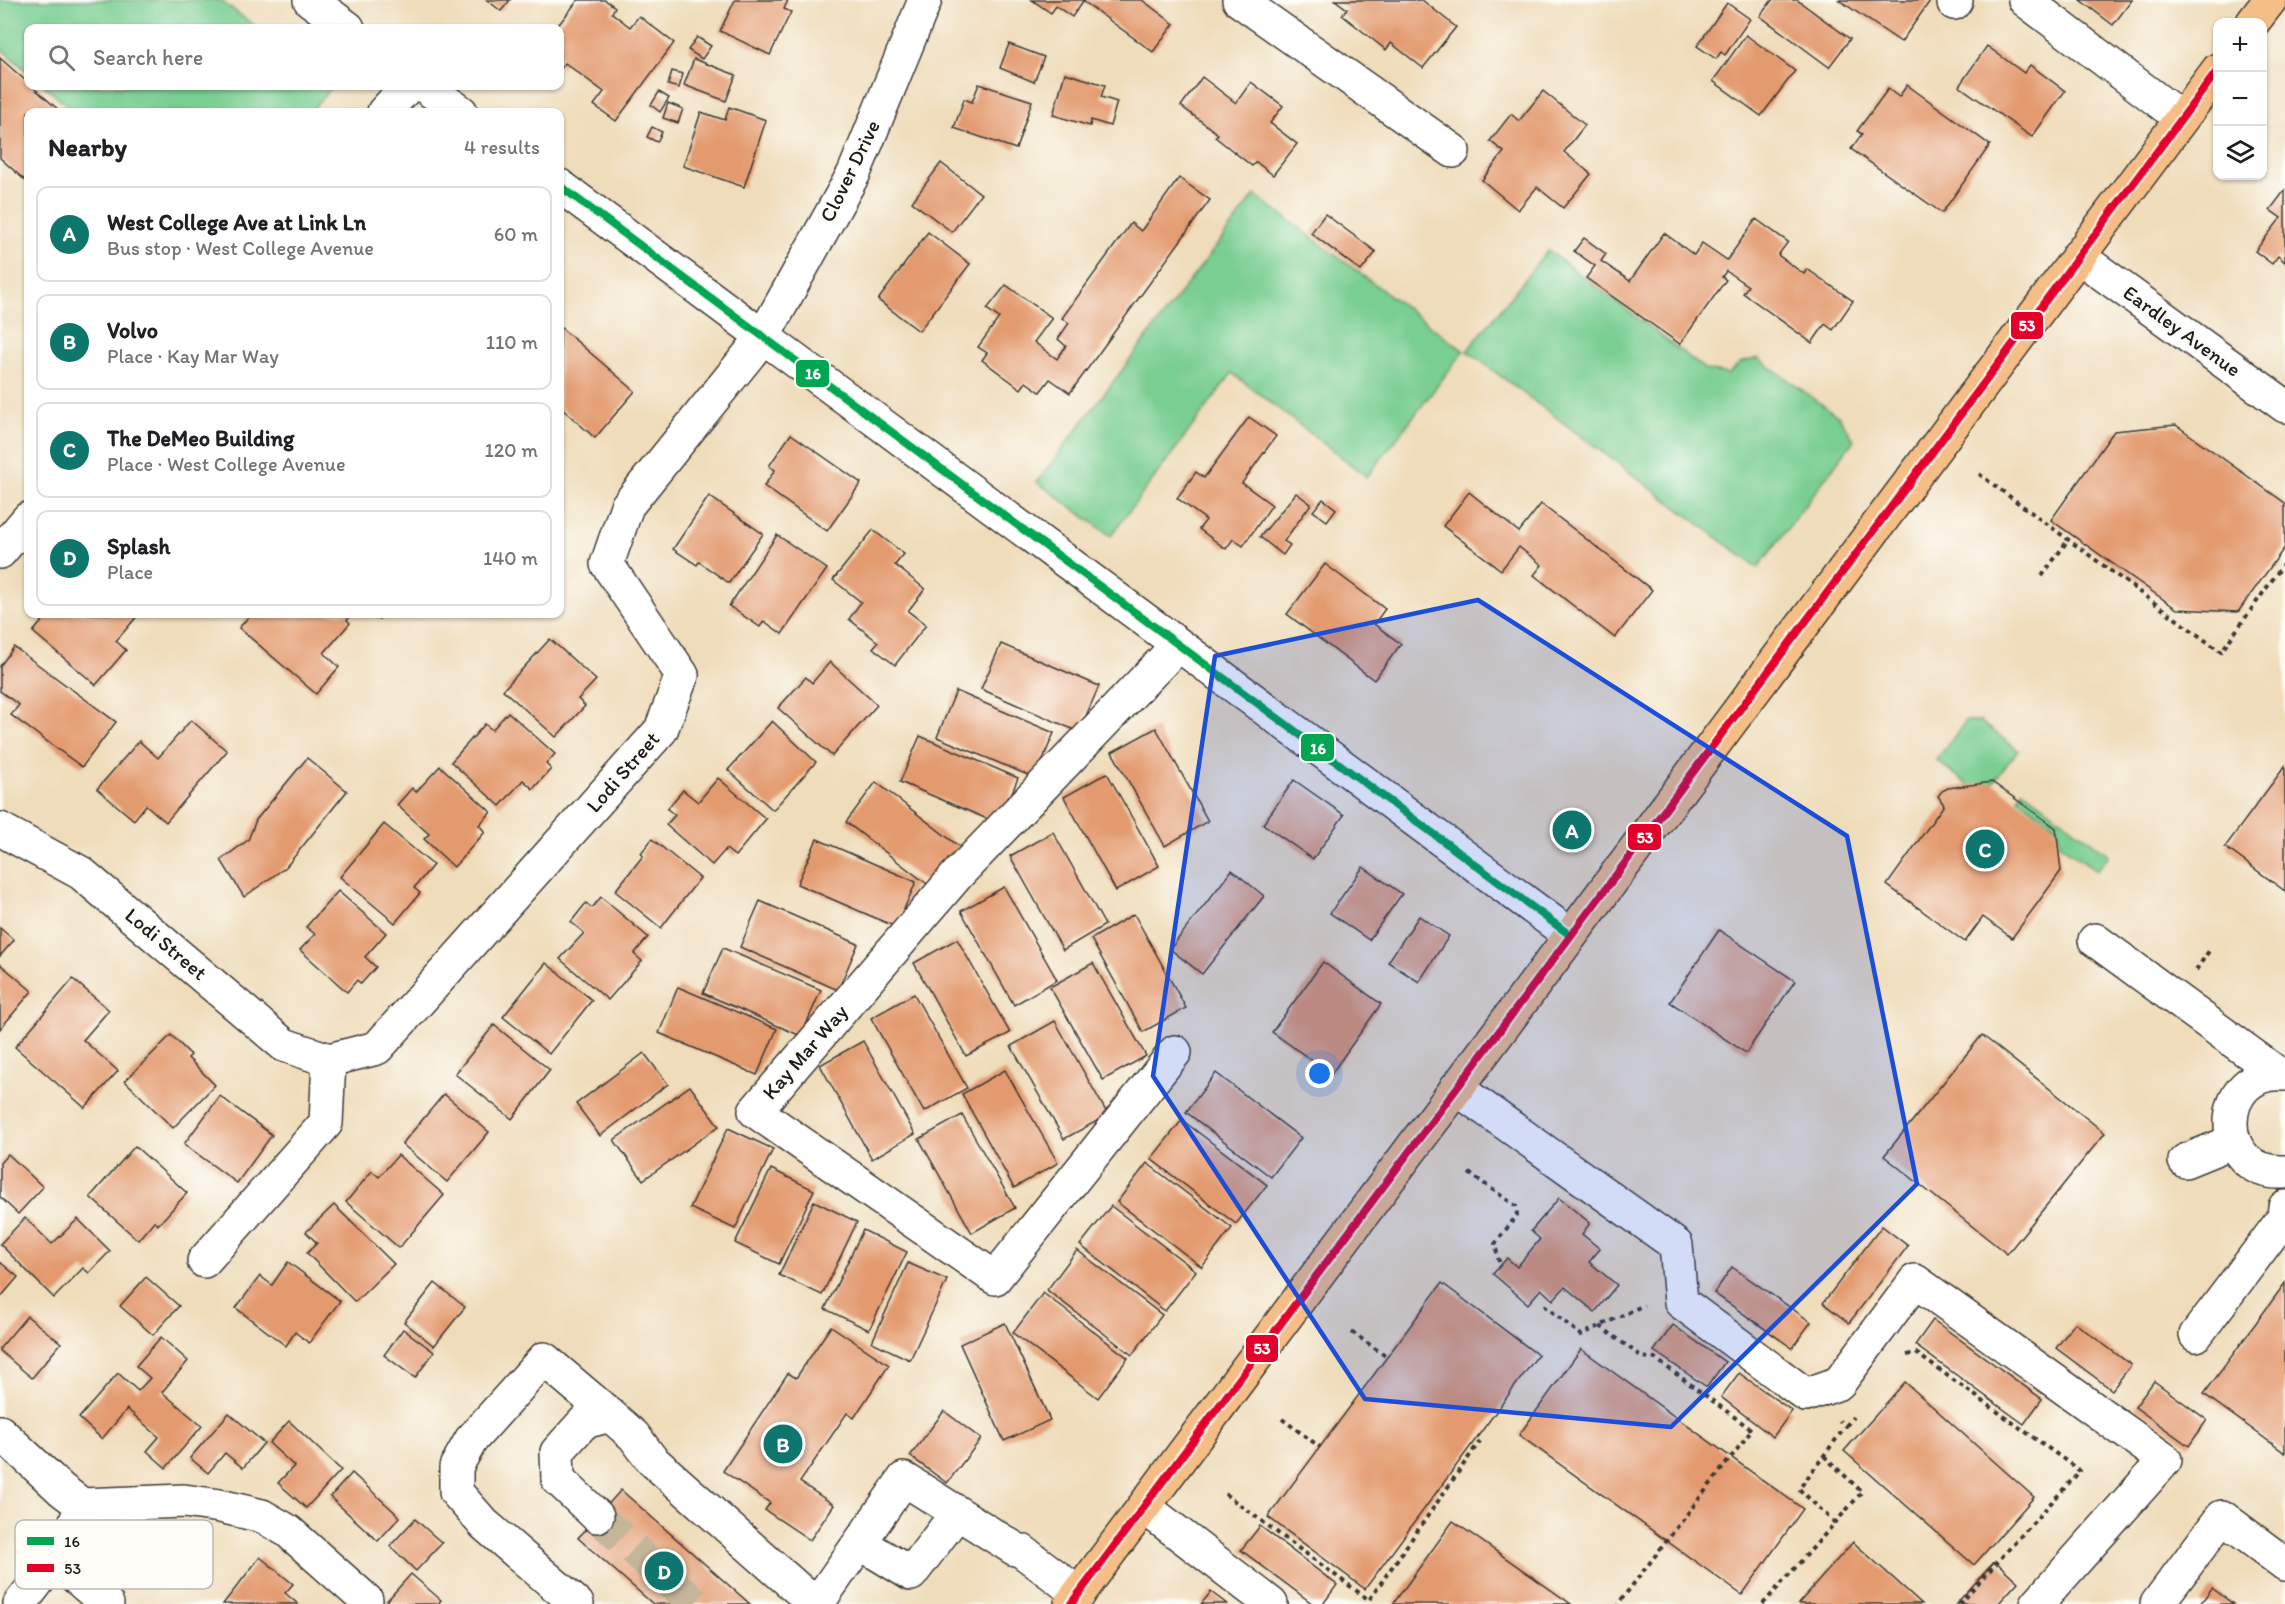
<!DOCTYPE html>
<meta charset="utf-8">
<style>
body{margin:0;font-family:Itim,sans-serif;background:#f6f6f6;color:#202124}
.controls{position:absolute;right:18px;top:18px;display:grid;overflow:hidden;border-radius:12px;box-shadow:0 2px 4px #0004}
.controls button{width:54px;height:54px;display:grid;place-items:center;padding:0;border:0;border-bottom:2px solid #e0e0e0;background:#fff;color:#202124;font:30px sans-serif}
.you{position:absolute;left:1320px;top:1074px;width:21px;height:21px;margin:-15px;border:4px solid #fff;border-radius:50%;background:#1a73e8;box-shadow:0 0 0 9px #1a73e833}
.badge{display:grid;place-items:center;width:39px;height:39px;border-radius:50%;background:#0f766e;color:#fff;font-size:20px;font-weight:700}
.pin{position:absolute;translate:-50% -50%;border:3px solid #fff;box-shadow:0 2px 6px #0006}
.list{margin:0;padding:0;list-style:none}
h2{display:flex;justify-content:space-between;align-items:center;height:78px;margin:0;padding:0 24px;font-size:26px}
h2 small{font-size:20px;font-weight:400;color:#757577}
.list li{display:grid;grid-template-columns:39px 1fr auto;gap:18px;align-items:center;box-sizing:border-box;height:96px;margin:0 12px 12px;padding:0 12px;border:2px solid #e0e0e0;border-radius:12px}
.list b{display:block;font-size:22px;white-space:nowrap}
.list p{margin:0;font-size:20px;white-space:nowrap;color:#757577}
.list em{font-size:20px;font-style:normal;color:#757577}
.icon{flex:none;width:33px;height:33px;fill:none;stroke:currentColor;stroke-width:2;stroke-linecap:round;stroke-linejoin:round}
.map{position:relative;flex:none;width:2285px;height:1604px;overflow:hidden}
.search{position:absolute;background:#fff;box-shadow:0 2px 4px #0004;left:24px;top:24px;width:540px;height:66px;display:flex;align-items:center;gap:15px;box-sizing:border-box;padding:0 21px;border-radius:12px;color:#757577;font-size:22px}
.panel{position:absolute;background:#fff;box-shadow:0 2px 4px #0004;left:24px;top:108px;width:540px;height:510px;border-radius:12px}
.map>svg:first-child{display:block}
.green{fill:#79ce92;stroke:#4a7557;stroke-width:1.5}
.building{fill:#e39a6e}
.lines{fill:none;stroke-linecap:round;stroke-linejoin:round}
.minor-tunnel{stroke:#c5b69a;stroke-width:33;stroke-dasharray:33 16;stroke-linecap:butt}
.minor-casing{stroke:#3c3934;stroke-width:36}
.major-casing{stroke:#3c3934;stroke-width:36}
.path{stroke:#3c3934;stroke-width:4;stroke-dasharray:4.5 4.5;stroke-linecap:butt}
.minor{stroke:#fff;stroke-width:33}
.major{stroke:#f6be87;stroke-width:33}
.bus-1-casing{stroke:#fdfcf7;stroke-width:12}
.bus-2-casing{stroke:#fdfcf7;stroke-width:12}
.bus-1{stroke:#00a651;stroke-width:8}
.bus-2{stroke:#e4002b;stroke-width:8}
.marked{fill:#1d4ed8;fill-opacity:0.2;stroke:#1d4ed8;stroke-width:4.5;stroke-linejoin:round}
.labels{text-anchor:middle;stroke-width:5;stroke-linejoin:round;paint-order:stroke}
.street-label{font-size:21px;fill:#1c1c1c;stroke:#fdfcf7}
.key{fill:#fdfcf7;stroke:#bab9b5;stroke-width:1.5}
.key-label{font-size:16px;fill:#1c1c1c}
.line-badge{stroke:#fdfcf7;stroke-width:2}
.badge-label{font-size:16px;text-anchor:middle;font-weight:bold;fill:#fff}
</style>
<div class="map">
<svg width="2285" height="1604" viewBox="0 0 2285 1604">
<rect width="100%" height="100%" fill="#fdfcf7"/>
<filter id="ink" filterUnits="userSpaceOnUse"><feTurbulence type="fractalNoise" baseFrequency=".0167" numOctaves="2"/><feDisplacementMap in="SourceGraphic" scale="12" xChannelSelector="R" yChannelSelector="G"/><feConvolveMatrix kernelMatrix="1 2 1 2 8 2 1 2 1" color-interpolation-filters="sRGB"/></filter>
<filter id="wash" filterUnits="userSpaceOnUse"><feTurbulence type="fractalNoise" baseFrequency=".008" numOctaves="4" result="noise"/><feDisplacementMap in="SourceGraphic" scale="24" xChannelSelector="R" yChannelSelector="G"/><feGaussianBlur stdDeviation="1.35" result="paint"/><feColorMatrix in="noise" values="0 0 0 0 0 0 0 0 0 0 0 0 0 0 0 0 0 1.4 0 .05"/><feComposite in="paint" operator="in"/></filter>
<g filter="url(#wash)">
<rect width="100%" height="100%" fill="#efdcba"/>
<g class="green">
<path d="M0,0H220L258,28H28V72L0,48Z"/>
<path d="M44,86H333L310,112H75Z"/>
<path d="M1255,195L1464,351L1367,477L1232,373L1111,536L1037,482Z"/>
<path d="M1548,250L1706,370L1728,374L1740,363L1758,358L1839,417L1854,440L1758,568L1467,351Z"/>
<path d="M1966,721H1980L2018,750L1983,796L1936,760Z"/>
<path d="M2023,790L2109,855L2097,871L2060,844L2058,828L2018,798Z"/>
</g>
<g id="blocks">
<g class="building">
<path d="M487,0H510L501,11Z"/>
<path d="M578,0H605L615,7L612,13L630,27L639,16L674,43L616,121L594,105L604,92L565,63L560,70V28H556Z"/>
<path d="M735,0H788L784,9L791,12L770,55L720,31Z"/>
<path d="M1032,0H1142L1174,24L1153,52L1083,1L1072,17L1056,6L1051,13Z"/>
<path d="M1335,0H1422L1456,27L1423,68L1391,43L1386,50L1342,15L1347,9Z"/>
<path d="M1772,0H1797L1850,39L1829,67L1760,16Z"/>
<path d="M1839,0H1928L1930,1L1901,42Z"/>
<path d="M2080,0H2132L2113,25Z"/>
<path d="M1727,3L1750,19L1725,55L1721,52L1716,59L1697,46Z"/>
<path d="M1746,35L1795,71L1761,116L1713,81Z"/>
<path d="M697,37L711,46L702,59L688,50Z"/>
<path d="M1009,44L1044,57L1034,82L1000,68Z"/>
<path d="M1987,46L2024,73L2030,65L2065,91L2032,137L1959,86Z"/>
<path d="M0,58L61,112H28V183L0,158Z"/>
<path d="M694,59L736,75L726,101L684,85Z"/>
<path d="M672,71L683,74L679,88L668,85Z"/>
<path d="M1065,73L1105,85L1101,97L1117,102L1110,126L1091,120L1090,126L1053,115Z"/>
<path d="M1202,77L1236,103L1251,82L1283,106L1270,123L1297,144L1273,175L1256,162L1252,166L1215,137L1218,134L1181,106Z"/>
<path d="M979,84L1032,101L1016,149L954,128L964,99L972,102Z"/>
<path d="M1907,85L1990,145L1942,213L1851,149L1862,134L1857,131L1888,89L1899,97Z"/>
<path d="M1543,91L1585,125L1564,152L1591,174L1563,208L1537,187L1518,210L1482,180L1504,152L1490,141L1511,114L1519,121Z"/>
<path d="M659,92L669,98L660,112L651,105Z"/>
<path d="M668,103L683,109L678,123L663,118Z"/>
<path d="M729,107L766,120L744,187L683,166L701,112L725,120Z"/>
<path d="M652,127L662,132L657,142L647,137Z"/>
<path d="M941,163L981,194L952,232L912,202Z"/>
<path d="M1179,178L1210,200L1070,393L1050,379L1040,392L1026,382L1021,389L982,360L987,353L978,347L999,318L987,309L1006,285L1052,318L1034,342L1057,359L1066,346L1058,339L1069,323L1062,318L1131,223L1141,231Z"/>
<path d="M2285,190V262L2278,256L2272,264L2255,251L2281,218L2270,210Z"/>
<path d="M1325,214L1376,252L1361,271L1311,233Z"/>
<path d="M1756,219L1788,242L1778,255L1804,274L1807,269L1853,301L1833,330L1825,324L1812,343L1743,293L1748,286L1726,271L1722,277L1726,280L1680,344L1586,278L1595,266L1574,251L1584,238L1606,254L1601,261L1630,281L1664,233L1694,255L1702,243L1727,260Z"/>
<path d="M928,232L970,264L919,331L878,300Z"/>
<path d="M560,327L635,391L595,438L560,407Z"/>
<path d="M1249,417L1276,436L1242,483L1272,505L1243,546L1233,539L1226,549L1199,529L1206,520L1177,498L1196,472L1204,478Z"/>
<path d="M2176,425L2285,503V547L2238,612L2177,609L2051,520L2114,431Z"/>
<path d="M791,434L861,483L827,531L764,486L775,470L769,466Z"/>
<path d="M1469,492L1519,532L1541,504L1652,590L1615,638L1534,575L1542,565L1519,547L1501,570L1443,526Z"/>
<path d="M1296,493L1311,504L1284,541L1290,545L1283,555L1260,537Z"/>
<path d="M709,496L763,534L729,583L699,562L697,565L673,549Z"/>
<path d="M1323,499L1336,509L1327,521L1313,511Z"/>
<path d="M873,530L904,554L895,565L925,589L908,611L926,625L895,665L873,648L878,642L849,619L861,602L833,580Z"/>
<path d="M777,535L827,569L782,634L764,621L760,627L729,606Z"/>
<path d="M1325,564L1385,609L1374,624L1401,644L1374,680L1287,614Z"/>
<path d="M48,614H139L116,641L126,650L96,685L33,632Z"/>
<path d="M251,614H349L351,615L347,620L350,623L324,653L339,667L316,694L239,628Z"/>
<path d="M372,614H384L379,619Z"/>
<path d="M550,639L596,680L578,699L585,706L556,737L503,690Z"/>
<path d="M1001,644L1099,686L1079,732L981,689Z"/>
<path d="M14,647L116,722L82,767L11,715L19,705L0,691V666Z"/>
<path d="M830,662L877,705L832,756L778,708L806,677L812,683Z"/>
<path d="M956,691L1054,733L1035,778L937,737Z"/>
<path d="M508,712L555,754L546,764L551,769L533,789L523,780L500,806L451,762L485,724L492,730Z"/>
<path d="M191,720L227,751L166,822L146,805L134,820L97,789L139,741L158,758Z"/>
<path d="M772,721L816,762L773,810L728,770Z"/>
<path d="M1156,728L1208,821L1165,846L1112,752Z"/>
<path d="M920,736L1018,778L999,824L900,782Z"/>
<path d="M307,758L347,791L286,867L244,897L221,860L248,840L256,820Z"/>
<path d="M440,766L491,812L479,825L485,832L454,867L424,839L429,834L397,805L412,788L416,792Z"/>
<path d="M2285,766V891L2225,847Z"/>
<path d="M1107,773L1159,866L1116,891L1064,797Z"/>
<path d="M718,778L766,819L735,856L726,849L712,865L666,825L675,815L667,809L683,790L698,802Z"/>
<path d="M1294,780L1344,815L1313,859L1263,824Z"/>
<path d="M876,782L961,848L931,887L846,822Z"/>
<path d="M1992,782L2056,828L2061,871L2012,938L1983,917L1965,942L1887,885L1944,805L1938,796L1942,791L1948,788Z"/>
<path d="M384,824L433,865L414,888L420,893L395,923L340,877Z"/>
<path d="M1053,832L1105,925L1063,950L1010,856Z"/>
<path d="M652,839L700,878L661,928L615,891L643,856L641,853Z"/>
<path d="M817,839L916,882L896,927L797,884Z"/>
<path d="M1363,867L1402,894L1369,940L1330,913Z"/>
<path d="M1232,870L1264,896L1202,974L1170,949Z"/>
<path d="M1004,887L1057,980L1014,1005L961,911Z"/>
<path d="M338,891L386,933L365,957L376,967L361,984L357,980L347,992L300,950L315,934L306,927Z"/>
<path d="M601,897L648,937L634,954L642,961L608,1000L560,959L584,933L571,922L586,903L592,908Z"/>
<path d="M760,901L858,944L838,990L740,947Z"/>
<path d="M1134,914L1186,1008L1143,1032L1091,939Z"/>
<path d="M1419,916L1449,936L1419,982L1388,962Z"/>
<path d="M0,928L14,940L0,956Z"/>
<path d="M1719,930L1795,981L1746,1053L1670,1002Z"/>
<path d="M957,939L1010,1033L966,1056L914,963Z"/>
<path d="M723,948L821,990L801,1036L703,993Z"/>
<path d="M1323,962L1381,1004L1331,1074L1272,1032Z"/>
<path d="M546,963L592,1000L549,1054L503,1017Z"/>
<path d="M1093,963L1146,1056L1103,1080L1050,987Z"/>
<path d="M0,964L32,991L0,1029Z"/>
<path d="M73,979L109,1010L83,1040L118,1071L85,1108L15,1047Z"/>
<path d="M678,987L777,1029L757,1075L659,1033Z"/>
<path d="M914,994L967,1088L924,1112L871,1018Z"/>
<path d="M1055,1021L1108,1115L1064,1139L1011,1046Z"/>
<path d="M494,1025L550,1070L512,1119L455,1074Z"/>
<path d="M171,1035L191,1055L188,1058L215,1085L173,1128L125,1081Z"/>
<path d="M1982,1035L2105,1133L2007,1254L1884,1156Z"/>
<path d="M863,1041L915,1134L872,1159L820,1065Z"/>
<path d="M644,1053L668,1084L600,1136L576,1104Z"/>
<path d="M1005,1070L1058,1163L1014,1188L962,1094Z"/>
<path d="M1216,1073L1301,1138L1271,1177L1186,1112Z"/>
<path d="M690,1086L719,1126L643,1180L614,1140Z"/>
<path d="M444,1094L489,1132L447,1182L402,1144Z"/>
<path d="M220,1096L272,1135L237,1183L184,1144Z"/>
<path d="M962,1115L1015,1208L972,1233L919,1139Z"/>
<path d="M1182,1120L1267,1185L1236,1224L1151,1159Z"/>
<path d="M728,1128L773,1149L735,1229L690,1208Z"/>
<path d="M135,1146L187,1193L158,1225L154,1221L138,1240L90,1197Z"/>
<path d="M8,1154L43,1187L18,1214L0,1197V1163Z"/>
<path d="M398,1155L444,1195L399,1248L346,1202L372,1171L379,1177Z"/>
<path d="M1147,1163L1232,1228L1202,1267L1117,1202Z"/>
<path d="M771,1169L814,1190L779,1264L735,1243Z"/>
<path d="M1559,1198L1590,1223L1582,1234L1600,1249L1589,1262L1617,1285L1595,1312L1565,1287L1553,1300L1541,1289L1528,1304L1493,1274L1507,1258L1517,1267L1540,1239L1531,1231Z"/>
<path d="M814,1201L857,1222L822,1295L779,1275Z"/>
<path d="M334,1205L394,1264L355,1302L307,1253L317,1243L306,1232Z"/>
<path d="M1111,1206L1196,1271L1165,1311L1080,1245Z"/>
<path d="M25,1218L52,1244L78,1219L110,1251L89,1273L83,1268L54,1298L0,1244Z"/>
<path d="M1882,1226L1908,1246L1849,1323L1823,1303Z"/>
<path d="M863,1230L907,1252L869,1330L825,1309Z"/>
<path d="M1077,1250L1162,1315L1132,1355L1047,1290Z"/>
<path d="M0,1262L18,1277L0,1298Z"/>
<path d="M288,1262L340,1301L309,1343L295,1332L286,1346L236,1308L260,1276L272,1285Z"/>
<path d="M908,1263L947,1280L910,1360L872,1342Z"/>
<path d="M1732,1267L1811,1322L1792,1348L1714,1293Z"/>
<path d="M146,1277L179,1306L153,1335L120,1306Z"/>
<path d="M435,1283L465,1307L434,1346L404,1322Z"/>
<path d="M1442,1283L1538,1355L1365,1589L1268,1517Z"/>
<path d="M2285,1283V1453L2204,1394Z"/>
<path d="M1043,1293L1128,1358L1098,1398L1013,1333Z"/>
<path d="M27,1316L61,1343L32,1378L0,1351V1348Z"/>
<path d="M1933,1320L2042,1399L2024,1424L1915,1345Z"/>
<path d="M1005,1323L1050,1420L1004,1441L960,1344Z"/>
<path d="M2075,1323L2131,1365L2112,1390L2056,1348Z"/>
<path d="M1673,1325L1725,1362L1707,1387L1654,1351Z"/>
<path d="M831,1326L889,1365L854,1418L847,1413L800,1482L834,1505L810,1540L765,1510L770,1503L723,1471L788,1373L796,1378Z"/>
<path d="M403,1329L434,1352L415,1378L384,1355Z"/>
<path d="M161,1337L188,1361L162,1392L202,1426L166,1468L147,1451L159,1437L127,1409L102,1439L79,1418L118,1373L138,1391L150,1378L136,1366Z"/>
<path d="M1581,1349L1803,1509L1742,1595L1519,1435Z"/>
<path d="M1739,1373L1792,1411L1773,1437L1721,1397Z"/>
<path d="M2154,1381L2207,1420L2189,1446L2135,1407Z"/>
<path d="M1905,1382L2034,1497L1974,1565L1844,1451Z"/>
<path d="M944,1411L981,1439L947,1483L910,1456Z"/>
<path d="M229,1413L264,1443L243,1468L225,1453L208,1473L190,1458Z"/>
<path d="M289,1421L341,1470L306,1508L278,1483L294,1466L269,1443Z"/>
<path d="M352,1473L400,1517L378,1541L330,1497Z"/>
<path d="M621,1490L750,1604H653L578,1538Z"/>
<path d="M415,1519L442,1543L416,1571L390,1546Z"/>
<path d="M1453,1521L1571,1604H1393Z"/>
<path d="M1260,1526L1337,1585L1323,1604H1313L1241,1550Z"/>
<path d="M1853,1542L1922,1604H1798Z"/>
<path d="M260,1557L293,1584L285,1593L298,1604H223Z"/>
<path d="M1995,1561L2018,1582L1998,1604H1956Z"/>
<path d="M411,1574L441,1600L438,1604H384Z"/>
<path d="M2212,1588L2233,1604H2200Z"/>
<path d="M1211,1592L1227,1604H1201Z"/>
</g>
</g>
</g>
<g filter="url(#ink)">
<use href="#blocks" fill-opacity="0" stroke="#3c3934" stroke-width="1.5"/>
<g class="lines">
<path class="minor-tunnel" d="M597,1516L695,1604"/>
<g class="minor-casing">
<g id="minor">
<path d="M310,0L348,28"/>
<path d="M1239,0L1453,151"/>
<path d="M2025,0L2181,118"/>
<path d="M1954,3L1956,0"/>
<path d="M424,86L461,112"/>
<path d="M384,112L408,86"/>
<path d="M560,186L1570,935"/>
<path d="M2078,256L2285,406"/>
<path d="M0,552L28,519"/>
<path d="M0,829L81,873L284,1045L329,1060L377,1048L661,730L682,675L607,564L627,506L763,337L854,173L925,0"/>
<path d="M2095,940L2277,1073"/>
<path d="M1175,1052L995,1278L755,1111L958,874L1178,645"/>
<path d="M2285,1074C2215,1067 2211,1176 2285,1172"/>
<path d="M1456,1088L1676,1245L1681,1302L1806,1395L1839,1383L1915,1281L2165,1460L2037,1604"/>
<path d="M2185,1161L2234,1141"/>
<path d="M204,1261L326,1123L329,1060"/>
<path d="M2196,1335L2284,1218L2285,1207"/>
<path d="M0,1432L62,1490L82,1505C69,1546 45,1571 20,1604"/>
<path d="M82,1505L184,1501L220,1506L262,1516L288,1531L366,1600"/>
<path d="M1144,1507L1271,1604"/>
<path d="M597,1516L558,1479L557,1452L584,1422L610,1415L634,1436L652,1460L815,1604"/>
<path d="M860,1543L911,1574L957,1513"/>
<path d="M55,1559L107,1604"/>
<path d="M577,1604L484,1524L456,1492V1467L471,1440L544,1359L610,1415"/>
<path d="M817,1604L904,1479L1015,1549L1022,1551L1079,1594"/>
<path d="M2157,1604L2222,1517L2285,1564"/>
</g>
</g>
<g class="major-casing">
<g id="major">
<path d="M2253,22L2270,0"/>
<path d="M1071,1604L2218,70"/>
</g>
</g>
<g class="path">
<path d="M1979,474L2221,652L2285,562"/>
<path d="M2042,576L2068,540"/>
<path d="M2196,970L2209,951"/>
<path d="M1469,1173L1516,1206L1517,1215L1495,1244L1500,1266"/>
<path d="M1544,1305L1581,1335L1644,1305"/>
<path d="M1600,1326L1642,1357L1656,1359L1752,1430L1618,1604"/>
<path d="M1352,1332L1387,1357"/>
<path d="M1907,1355L1916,1353L2080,1471L1959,1604"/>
<path d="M1282,1419L1320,1447"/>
<path d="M1846,1426L1853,1417"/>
<path d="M1824,1456L1862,1492L1835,1523"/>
<path d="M1225,1494L1369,1600L1480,1441"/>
<path d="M1763,1604L1835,1523L1799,1489L1846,1426L1839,1421"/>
</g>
<use href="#minor" class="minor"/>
<use href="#major" class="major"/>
<g class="bus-1-casing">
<path id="bus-1" d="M560,186L1570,935"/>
</g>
<g class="bus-2-casing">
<path id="bus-2" d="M1071,1604L2218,70"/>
</g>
<use href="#bus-1" class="bus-1"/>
<use href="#bus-2" class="bus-2"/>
</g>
</g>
<path class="marked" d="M1478,600L1847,836L1917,1184L1671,1427L1365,1399L1153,1076L1215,656Z"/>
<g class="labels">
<g class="street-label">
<text transform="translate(850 171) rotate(-64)" y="7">Clover Drive</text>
<text transform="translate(2182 331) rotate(36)" y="7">Eardley Avenue</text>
<text transform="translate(623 772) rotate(-49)" y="7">Lodi Street</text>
<text transform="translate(166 944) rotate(40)" y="7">Lodi Street</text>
<text transform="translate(805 1052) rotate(-49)" y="7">Kay Mar Way</text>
</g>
</g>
<rect x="15" y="1520" width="198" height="69" rx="9" class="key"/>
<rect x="27" y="1537" width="27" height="8" fill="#00a651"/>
<rect x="27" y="1564" width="27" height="8" fill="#e4002b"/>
<g class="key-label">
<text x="64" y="1547">16</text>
<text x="64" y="1574">53</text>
</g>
<g class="line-badge">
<rect x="2010" y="311" width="34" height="29" rx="6" fill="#e4002b"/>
<rect x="795" y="359" width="35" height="29" rx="6" fill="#00a651"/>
<rect x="1300" y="733" width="35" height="29" rx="6" fill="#00a651"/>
<rect x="1627" y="823" width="35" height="28" rx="6" fill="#e4002b"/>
<rect x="1245" y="1334" width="34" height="29" rx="6" fill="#e4002b"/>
</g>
<g class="badge-label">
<text x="2027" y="331">53</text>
<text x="813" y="379">16</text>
<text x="1318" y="754">16</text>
<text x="1645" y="843">53</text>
<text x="1262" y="1354">53</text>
</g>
</svg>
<div class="controls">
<button>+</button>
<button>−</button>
<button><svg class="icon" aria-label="layers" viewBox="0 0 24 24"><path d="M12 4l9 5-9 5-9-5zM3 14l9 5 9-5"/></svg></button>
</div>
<div class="you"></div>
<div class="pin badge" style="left:1572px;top:830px">A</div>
<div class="pin badge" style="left:783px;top:1444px">B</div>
<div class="pin badge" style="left:1985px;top:849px">C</div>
<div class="pin badge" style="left:664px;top:1571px">D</div>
<div class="search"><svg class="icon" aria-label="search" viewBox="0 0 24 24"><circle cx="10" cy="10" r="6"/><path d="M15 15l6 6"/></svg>Search here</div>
<section class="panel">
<h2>Nearby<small>4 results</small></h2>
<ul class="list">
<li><span class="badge">A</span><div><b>West College Ave at Link Ln</b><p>Bus stop · West College Avenue</p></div><em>60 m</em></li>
<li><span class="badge">B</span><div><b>Volvo</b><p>Place · Kay Mar Way</p></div><em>110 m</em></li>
<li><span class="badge">C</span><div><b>The DeMeo Building</b><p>Place · West College Avenue</p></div><em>120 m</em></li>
<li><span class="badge">D</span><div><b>Splash</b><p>Place</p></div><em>140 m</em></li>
</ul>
</section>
</div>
